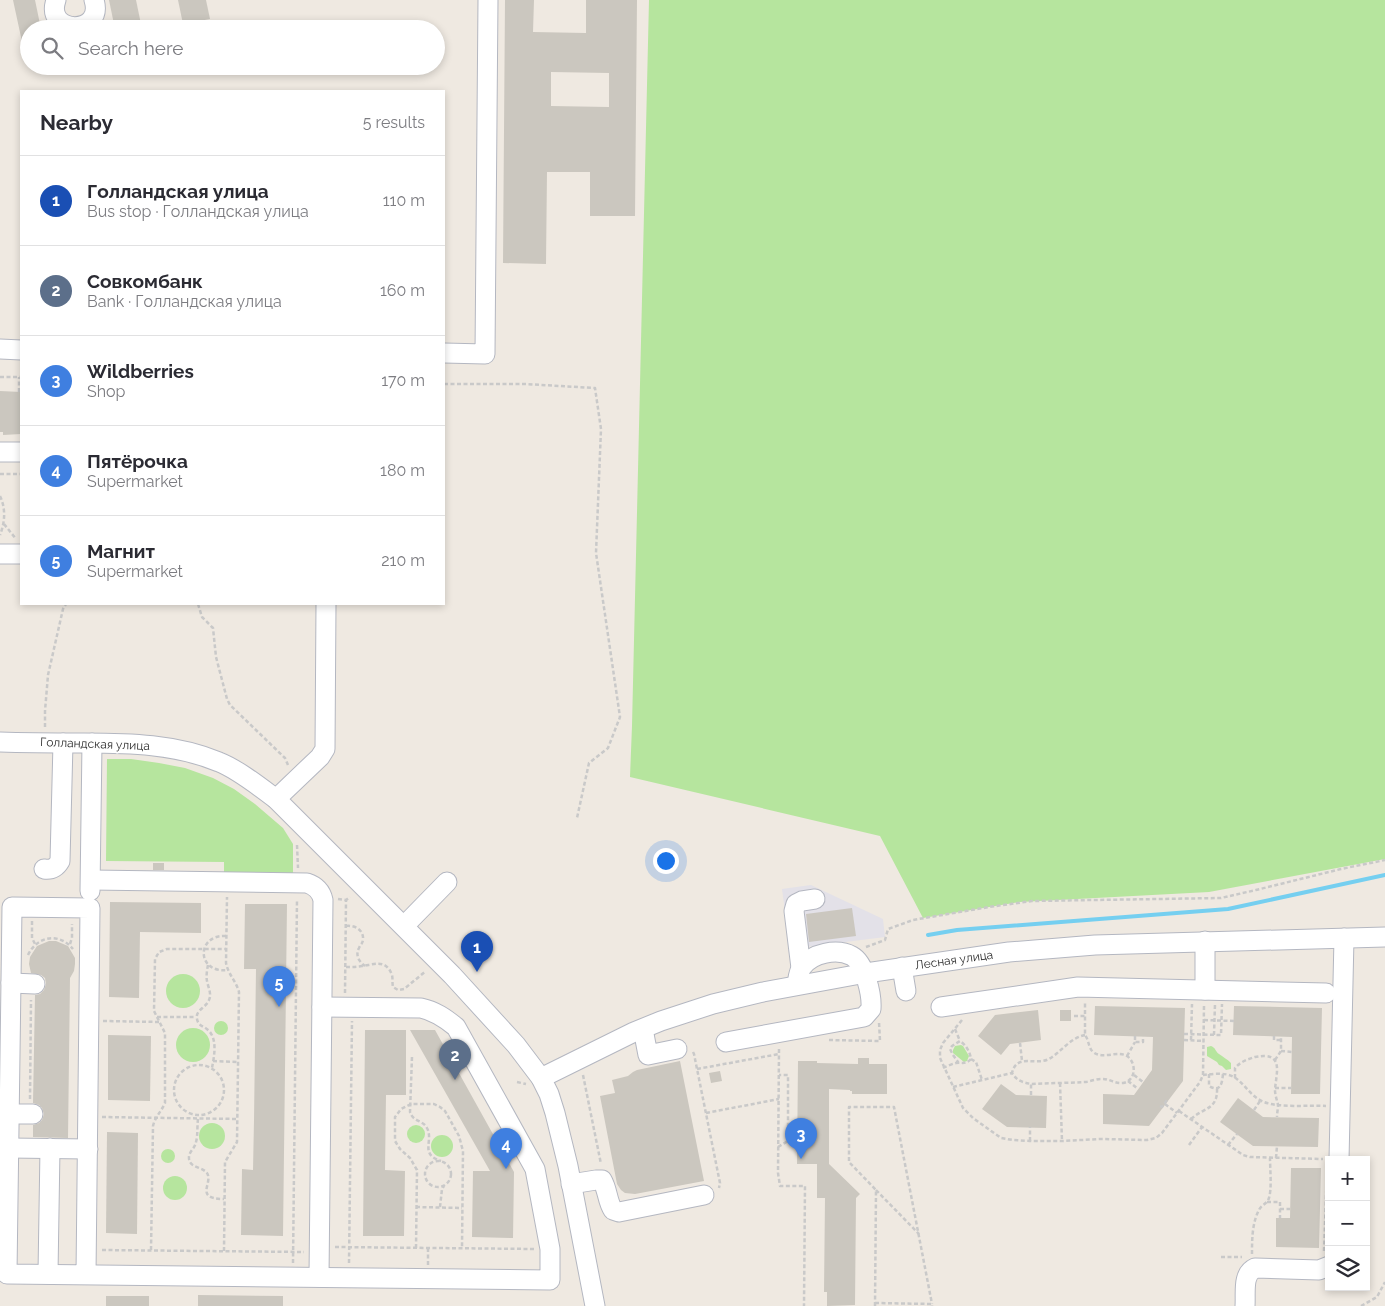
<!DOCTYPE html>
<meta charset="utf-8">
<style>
body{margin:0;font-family:Raleway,sans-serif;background:#f7f7f7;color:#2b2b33}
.controls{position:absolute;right:15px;bottom:15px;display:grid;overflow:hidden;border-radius:0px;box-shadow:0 2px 8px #0003}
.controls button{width:45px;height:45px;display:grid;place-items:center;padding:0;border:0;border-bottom:1px solid #e1e1e2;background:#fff;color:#2b2b33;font:25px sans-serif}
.you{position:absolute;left:665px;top:860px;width:18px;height:18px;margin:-12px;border:4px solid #fff;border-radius:50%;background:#1a73e8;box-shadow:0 0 0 8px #1a73e833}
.badge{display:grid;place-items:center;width:32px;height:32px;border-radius:50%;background:#d93025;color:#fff;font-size:16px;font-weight:700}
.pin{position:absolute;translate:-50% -41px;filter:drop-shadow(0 1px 2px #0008)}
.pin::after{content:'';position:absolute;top:26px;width:18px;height:15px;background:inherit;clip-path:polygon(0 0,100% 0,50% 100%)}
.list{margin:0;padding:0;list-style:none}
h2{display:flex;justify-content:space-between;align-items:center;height:65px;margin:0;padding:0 20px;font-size:21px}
h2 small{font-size:16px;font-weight:400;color:#7c7c81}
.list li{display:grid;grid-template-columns:32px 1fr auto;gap:15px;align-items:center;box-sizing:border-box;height:90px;padding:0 20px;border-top:1px solid #e1e1e2}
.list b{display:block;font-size:19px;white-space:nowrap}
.list p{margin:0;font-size:16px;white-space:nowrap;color:#7c7c81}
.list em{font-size:16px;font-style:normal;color:#7c7c81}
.icon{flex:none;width:28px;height:28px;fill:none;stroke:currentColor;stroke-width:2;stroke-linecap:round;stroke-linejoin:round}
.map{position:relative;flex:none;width:1385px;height:1306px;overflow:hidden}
.search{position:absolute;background:#fff;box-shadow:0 2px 8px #0003;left:20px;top:20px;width:425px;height:55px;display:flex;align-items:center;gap:12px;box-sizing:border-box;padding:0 18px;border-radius:28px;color:#7c7c81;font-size:19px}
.panel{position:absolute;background:#fff;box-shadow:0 2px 8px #0003;left:20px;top:90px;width:425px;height:515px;border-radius:0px}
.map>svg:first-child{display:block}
.industrial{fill:#e3e1e8}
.green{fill:#b6e59e}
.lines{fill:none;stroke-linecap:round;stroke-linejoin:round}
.stream{stroke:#75cff0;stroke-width:4}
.building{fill:#cbc7bf;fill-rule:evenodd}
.minor-casing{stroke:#b4b7c1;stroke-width:21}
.path{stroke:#c9c9c9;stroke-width:2.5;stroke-dasharray:4 2.5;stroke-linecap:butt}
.minor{stroke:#fff;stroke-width:19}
.labels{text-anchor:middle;stroke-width:4;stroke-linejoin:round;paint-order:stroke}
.street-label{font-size:12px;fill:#2e2e2e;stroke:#fff}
</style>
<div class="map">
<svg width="1385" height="1306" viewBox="0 0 1385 1306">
<rect width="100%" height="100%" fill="#efe9e1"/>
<path class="industrial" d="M811,885L883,919L885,937L790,949L782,889Z"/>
<g class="green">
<path d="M649,0H1385V859L1209,892L1020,902L923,918L880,836L630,777L632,726Z"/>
<path d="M107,759H131L159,763L185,768L213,778L234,789L255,804L283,828L293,844V877L224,876V862L106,861Z"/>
<circle cx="183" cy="991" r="17"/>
<circle cx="221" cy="1028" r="7"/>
<circle cx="193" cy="1045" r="17"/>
<path d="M961,1045L963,1046L969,1056L967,1061L964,1062L953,1053V1050L955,1046Z"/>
<path d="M1211,1046C1216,1048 1215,1051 1219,1054C1223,1057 1227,1059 1231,1063V1069L1226,1070L1222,1066L1219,1065L1217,1062L1207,1056V1047Z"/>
<circle cx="212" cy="1136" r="13"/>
<circle cx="416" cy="1134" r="9"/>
<circle cx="442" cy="1146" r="11"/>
<circle cx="168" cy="1156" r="7"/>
<circle cx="175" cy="1188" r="12"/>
</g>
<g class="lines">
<path class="stream" d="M928,935L957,930L1228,909L1385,875"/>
</g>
<g class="building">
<path d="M13,0H35L41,29H29V51H24Z"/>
<path d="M109,0H136L142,29H115Z"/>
<path d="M178,0H206L210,19L183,24Z"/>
<path d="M505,0H534L533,32L586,33V0H637L635,216H590V172H547L546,264L503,263ZM551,72L609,73V107L551,106Z"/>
<path d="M0,391L21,392V434L3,435V432H0Z"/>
<rect x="153" y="863" width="11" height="7"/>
<path d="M110,902L201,903V933L140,932L139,998L109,997Z"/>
<path d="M245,904H287L283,1236L241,1235L242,1169L253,1170L254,1120L256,969H244Z"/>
<path d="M852,908L856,936L809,942L806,914Z"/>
<path d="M49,941H56L68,946L75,958V964L74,971L70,978L68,1138L33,1137V1125L39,1123L42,1120L44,1114L42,1108L39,1105L33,1103L35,995L40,994L44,990L46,984L45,978L41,975L31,973L29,964L30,957L37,946Z"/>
<path d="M1095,1006L1185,1008L1183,1081L1149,1126L1103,1124V1094L1134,1095L1152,1070L1153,1037L1094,1035Z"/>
<path d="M1234,1006L1322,1008L1320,1094H1291L1292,1037L1233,1035Z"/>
<path d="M1038,1010L1041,1040L1010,1044L1001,1055L978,1036L995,1015Z"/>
<rect x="1060" y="1010" width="11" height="11"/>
<path d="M365,1030H406V1095H386L385,1170L405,1171L404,1236H363Z"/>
<path d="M410,1030H435L514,1172L513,1238L472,1237L473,1171H490Z"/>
<path d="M108,1035L151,1036L150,1101L108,1100Z"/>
<path d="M858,1058H869V1064H887V1094H852V1091H850V1090L829,1089V1164L860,1194L856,1198L855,1305L827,1306V1292H824L825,1198H817V1164H797L798,1061H817V1063L858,1064Z"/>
<path d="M680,1061L704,1181L635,1194L625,1193L621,1190L617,1184L600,1096L615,1093L612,1080L628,1076L633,1072L637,1070Z"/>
<path d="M720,1071L722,1081L711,1083L709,1073Z"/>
<path d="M1001,1084L1016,1095L1047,1096L1046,1128L1007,1127L982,1109Z"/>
<path d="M1238,1098L1263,1117L1319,1118L1318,1147L1253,1146L1220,1122Z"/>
<path d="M107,1132L138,1133L137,1234L106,1233Z"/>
<path d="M1291,1168H1321L1319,1248L1276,1247V1218H1290Z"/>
<path d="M198,1295L283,1296V1306H198Z"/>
<rect x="106" y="1296" width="43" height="10"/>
</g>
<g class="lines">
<g class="minor-casing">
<g id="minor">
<path d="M56,0C44,35 105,36 94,0"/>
<path d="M0,349L21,350"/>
<path d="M444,353L485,354L488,0"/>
<path d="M0,452H21"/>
<path d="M0,554H21"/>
<path d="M0,742C28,743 56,743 84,743C129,743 176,744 219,762C237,769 260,787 276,799L452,975L516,1045L541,1078L549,1094L555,1113L568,1166L595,1306"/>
<path d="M276,799L320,757L325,749L326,604"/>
<path d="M44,869C52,870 56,868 60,861L63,743"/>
<path d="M91,880L307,883C316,886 321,891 323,900L319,1277"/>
<path d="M90,891L92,743"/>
<path d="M404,926L447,882"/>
<path d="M902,967L906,991"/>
<path d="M801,968L794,911L796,904L802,901L815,899"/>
<path d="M11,983L35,984"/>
<path d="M1205,990V941"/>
<path d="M941,1007L1078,987L1326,993"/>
<path d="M643,1029L648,1055L677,1049"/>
<path d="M726,1042L864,1017L871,1009C872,995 865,963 852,956C837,948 812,953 802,967C798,972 798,979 797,985"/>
<path d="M541,1078L634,1032L661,1021L713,1004L763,992L866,973L1009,952L1095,945L1385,937"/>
<path d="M9,1114H33"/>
<path d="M9,1148L88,1149"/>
<path d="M1339,1160L1344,938"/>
<path d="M571,1184L596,1180H602C608,1190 607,1201 613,1210L619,1212L704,1195"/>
<path d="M48,1274L50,1148"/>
<path d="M86,1275L90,908L12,907L7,1274L550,1280V1249L535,1169L456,1027C445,1018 435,1011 421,1008L322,1007"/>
<path d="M1245,1306C1246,1293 1242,1274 1255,1268L1319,1270L1329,1266"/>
</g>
</g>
<g class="path">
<path d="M0,377H21"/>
<path d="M444,384H525L595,388L601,429L596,553L620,717L608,748L589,763L577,818"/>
<path d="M19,392V377"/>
<path d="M0,474H21"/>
<path d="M0,496C6,509 5,522 0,535"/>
<path d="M4,524L16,539"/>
<path d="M198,604L202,617L213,628L216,657L227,699L230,705L285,758L288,765"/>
<path d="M45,727V711L48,675L63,609L66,604"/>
<path d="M297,845L298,868"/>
<path d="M338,899L346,900L350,897"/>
<path d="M32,921V938L35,944"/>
<path d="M346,926C355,925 364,930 363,940C362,945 361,943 359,948C355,955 359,962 365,966"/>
<path d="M226,936C196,934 196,974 228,970"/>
<path d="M70,944L72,938V924"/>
<path d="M866,947L885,940L888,929L913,920L989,907L1032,901L1221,898L1256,890L1341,869L1385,860"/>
<path d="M28,955C37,936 59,932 73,949"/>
<path d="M208,965C207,970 206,976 207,981C208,987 212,994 209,1000C206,1008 195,1010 197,1019C198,1026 204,1026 208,1030C218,1039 214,1057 212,1068"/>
<path d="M346,967C351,967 356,967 362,966C373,965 386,958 392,975C393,979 392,983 393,987L398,990L404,989L426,971"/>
<path d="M345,993L346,900"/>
<path d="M1074,1016H1085"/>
<path d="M157,1017H196"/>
<path d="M962,1020L943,1043L940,1050V1058L963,1108L973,1118L1001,1138L1013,1140L1030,1141H1062L1101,1139L1147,1140L1156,1138L1162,1133L1200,1082L1203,1075L1204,1006"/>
<path d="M1204,1020L1234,1021"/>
<path d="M103,1021L160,1022"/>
<path d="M955,1029L960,1041"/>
<path d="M1184,1034L1221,1035L1222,1004"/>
<path d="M1085,1035C1070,1038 1061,1052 1049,1059C1035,1066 1017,1053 1012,1073C1017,1081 1022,1082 1031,1084C1049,1083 1068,1083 1086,1082C1091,1081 1096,1079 1101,1079C1109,1078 1114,1084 1123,1083C1136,1081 1137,1063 1127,1056C1117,1050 1103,1060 1093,1052C1088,1047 1089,1040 1085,1035V1002"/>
<path d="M1214,1035L1215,1004"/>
<path d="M1135,1036V1042H1143V1037"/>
<path d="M1274,1036V1040H1281"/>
<path d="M829,1040L880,1041L879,1022"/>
<path d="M1184,1040L1204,1041"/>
<path d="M1191,1040L1192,1004"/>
<path d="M1020,1043L1022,1061"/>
<path d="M779,1049L778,1173L780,1186H805L804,1306"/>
<path d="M1281,1051L1292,1052"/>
<path d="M693,1052L694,1054L720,1183L719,1188"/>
<path d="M1127,1056L1135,1042"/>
<path d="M412,1057L410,1112C413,1122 423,1120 427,1128C434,1141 419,1154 441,1161"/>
<path d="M971,1059L976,1062L982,1080"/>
<path d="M1275,1060L1281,1051V1037"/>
<path d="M213,1061L238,1062"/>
<circle cx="199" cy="1090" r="25"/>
<path d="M943,1068C947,1066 952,1064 956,1063C962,1062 965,1065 971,1059C970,1052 966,1045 960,1041L952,1046L950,1049L953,1055L958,1062"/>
<path d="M697,1069L779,1054"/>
<path d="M1209,1074V1086C1221,1093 1222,1083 1223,1074"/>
<path d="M583,1075L601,1164"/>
<path d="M1134,1075L1143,1082"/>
<path d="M1203,1075C1213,1074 1225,1072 1234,1077C1245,1084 1251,1097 1264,1102C1279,1108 1309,1105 1326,1106"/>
<path d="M1235,1078V1068C1240,1062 1248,1059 1255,1057C1285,1051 1276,1073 1275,1090C1275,1095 1277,1100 1278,1105C1278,1109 1277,1113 1277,1117"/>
<path d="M1128,1081L1138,1089"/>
<path d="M517,1082L526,1084"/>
<path d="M1060,1083L1062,1141"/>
<path d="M953,1087L1012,1073"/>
<path d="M1275,1088H1291"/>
<path d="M1031,1095V1084"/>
<path d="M30,1099L31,1000"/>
<path d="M1165,1104L1177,1113"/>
<path d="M1160,1106L1162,1107L1167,1100L1166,1099"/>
<path d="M1254,1110L1260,1101"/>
<path d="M1179,1111L1243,1155L1250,1157L1323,1159"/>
<path d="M706,1113L779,1099"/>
<path d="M102,1117L238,1119"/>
<path d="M198,1119C197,1126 198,1135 196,1142C195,1148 190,1151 189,1156C188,1167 198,1166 205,1171C217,1180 191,1199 224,1199"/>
<path d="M1191,1119C1204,1107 1218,1110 1217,1088"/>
<path d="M1030,1141V1127"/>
<path d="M1189,1145L1202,1127"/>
<path d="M1228,1145L1237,1134"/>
<path d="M778,1147L788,1141V1075H779"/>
<path d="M1276,1158L1277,1146"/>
<circle cx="438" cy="1174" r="13"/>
<path d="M876,1190L919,1234"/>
<path d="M1267,1202H1280V1218"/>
<path d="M416,1207L462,1208"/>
<path d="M440,1207L442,1189L444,1186"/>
<path d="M1280,1209H1290"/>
<path d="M335,1247L535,1249"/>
<path d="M416,1248L417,1170L410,1158L400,1149L395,1141V1117L401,1109L411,1104H434L440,1107L445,1111L459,1136L463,1151L462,1248"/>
<path d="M102,1250L304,1252"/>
<path d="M151,1250L153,1126C155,1117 161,1112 165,1103V1033L154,1011L155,959L159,952L167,949H226"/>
<path d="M224,1251L225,1162L237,1142L239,992C236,981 228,974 226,963L227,897"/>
<path d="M1324,1251L1327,1170"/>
<path d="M1252,1254C1252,1240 1252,1223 1259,1210C1261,1205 1267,1204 1269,1198C1272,1188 1270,1169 1270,1158"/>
<path d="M1221,1257H1242"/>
<path d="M293,1263L297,899"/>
<path d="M349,1263L352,1021"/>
<path d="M428,1265V1248"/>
<path d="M875,1303L932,1304V1306"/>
<path d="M875,1306L876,1190L849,1162V1107H894L932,1304"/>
<path d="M1361,1306L1377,1297L1385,1282"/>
</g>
<use href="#minor" class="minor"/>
</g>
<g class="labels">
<g class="street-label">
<text transform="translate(95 744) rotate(2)" y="4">Голландская улица</text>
<text transform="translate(954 960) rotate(-8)" y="4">Лесная улица</text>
</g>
</g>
</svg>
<div class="controls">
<button>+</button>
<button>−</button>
<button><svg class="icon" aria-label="layers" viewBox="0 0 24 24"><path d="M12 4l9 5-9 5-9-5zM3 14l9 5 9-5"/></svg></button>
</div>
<div class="you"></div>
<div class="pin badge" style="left:477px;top:972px;background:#1a4fb4">1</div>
<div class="pin badge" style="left:455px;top:1080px;background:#5c6f8a">2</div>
<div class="pin badge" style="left:801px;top:1159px;background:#3f7fe0">3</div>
<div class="pin badge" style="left:506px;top:1169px;background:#3f7fe0">4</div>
<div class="pin badge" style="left:279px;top:1007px;background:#3f7fe0">5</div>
<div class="search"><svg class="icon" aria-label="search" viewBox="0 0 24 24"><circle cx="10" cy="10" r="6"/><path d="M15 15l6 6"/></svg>Search here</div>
<section class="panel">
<h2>Nearby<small>5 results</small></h2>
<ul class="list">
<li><span class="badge" style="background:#1a4fb4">1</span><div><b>Голландская улица</b><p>Bus stop · Голландская улица</p></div><em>110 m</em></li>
<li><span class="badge" style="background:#5c6f8a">2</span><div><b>Совкомбанк</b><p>Bank · Голландская улица</p></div><em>160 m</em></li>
<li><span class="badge" style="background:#3f7fe0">3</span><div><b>Wildberries</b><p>Shop</p></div><em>170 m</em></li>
<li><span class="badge" style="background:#3f7fe0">4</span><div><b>Пятёрочка</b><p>Supermarket</p></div><em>180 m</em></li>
<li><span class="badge" style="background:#3f7fe0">5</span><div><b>Магнит</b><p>Supermarket</p></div><em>210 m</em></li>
</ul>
</section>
</div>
